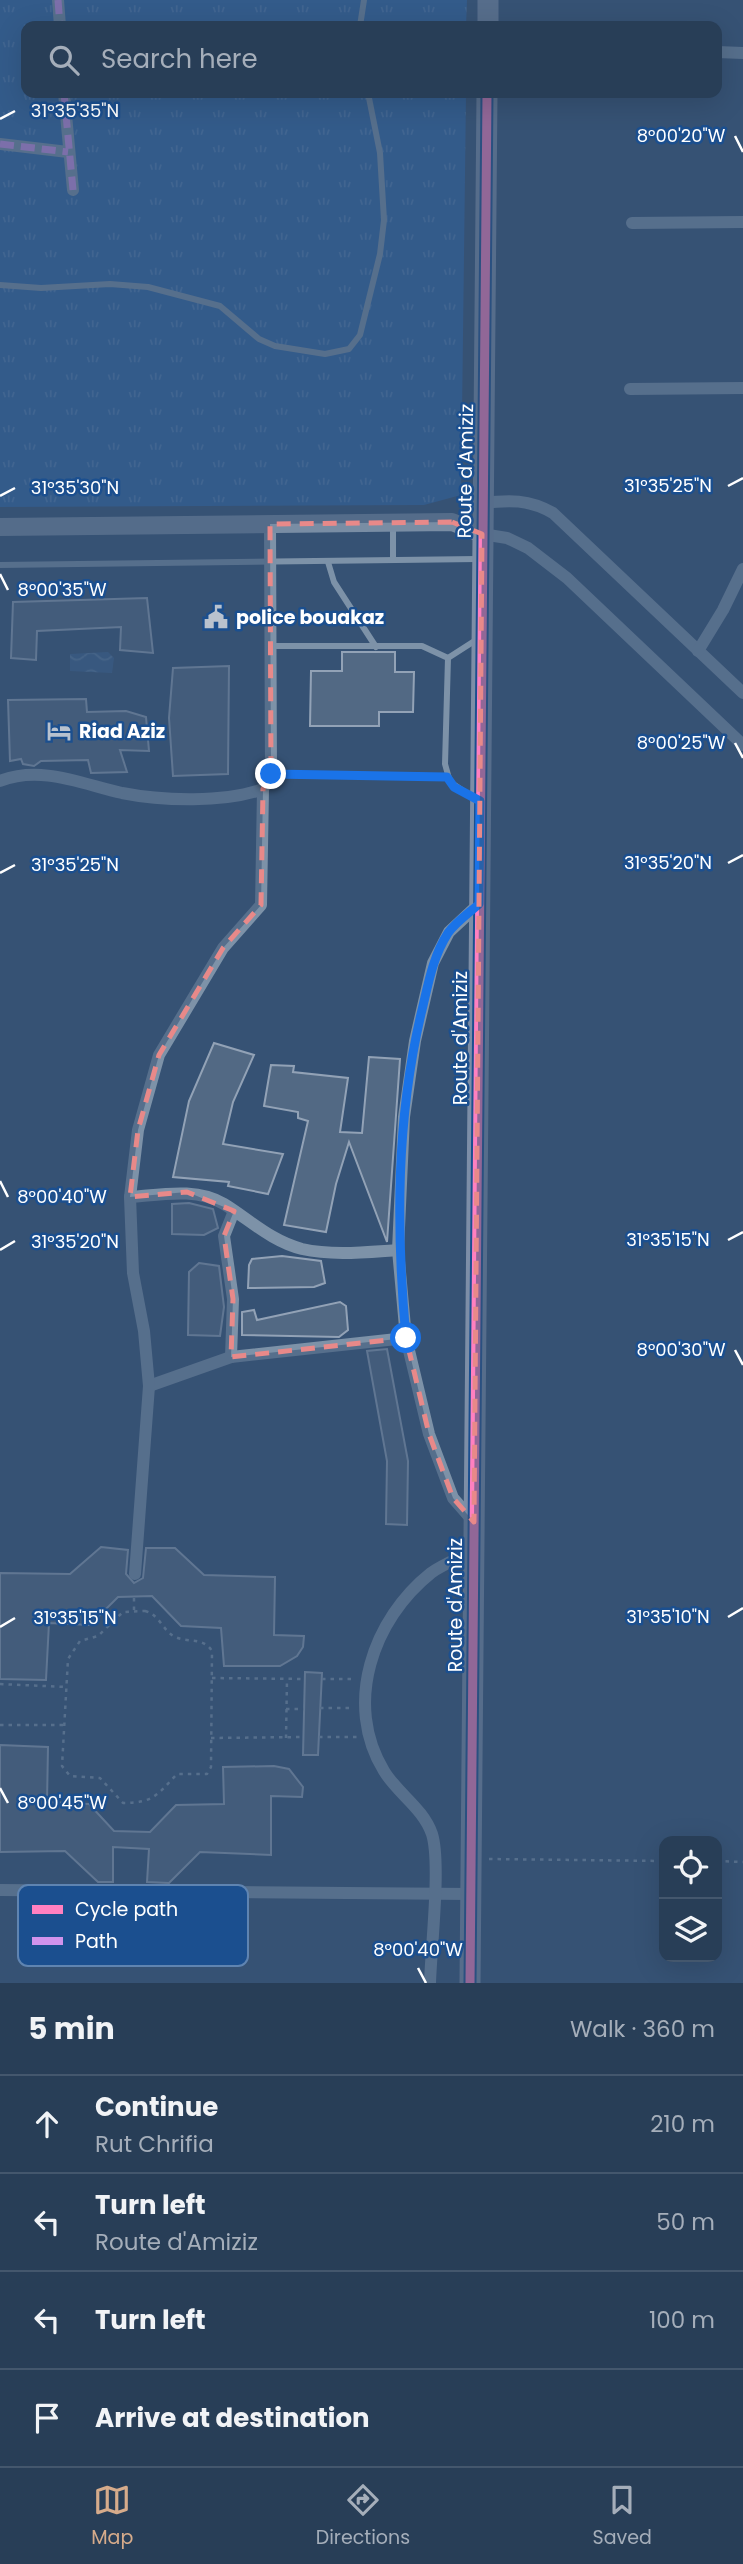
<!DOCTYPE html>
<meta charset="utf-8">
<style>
body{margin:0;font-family:Poppins,sans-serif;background:#30455d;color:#f1f3f6}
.controls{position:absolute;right:21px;bottom:21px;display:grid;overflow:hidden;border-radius:14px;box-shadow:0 7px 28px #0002}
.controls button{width:63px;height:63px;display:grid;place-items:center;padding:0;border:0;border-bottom:2px solid #44576d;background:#283e57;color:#f1f3f6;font:35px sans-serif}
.stop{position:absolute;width:21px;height:21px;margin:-16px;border:5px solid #1a73e8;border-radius:50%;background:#fff}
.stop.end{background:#1a73e8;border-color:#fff;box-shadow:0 2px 7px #0008}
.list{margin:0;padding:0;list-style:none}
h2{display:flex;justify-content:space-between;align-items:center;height:91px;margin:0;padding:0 28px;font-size:30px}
h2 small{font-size:23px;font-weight:400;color:#a5aeba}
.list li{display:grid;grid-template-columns:46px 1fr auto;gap:21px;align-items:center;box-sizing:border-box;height:98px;padding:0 28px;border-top:2px solid #44576d}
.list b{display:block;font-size:26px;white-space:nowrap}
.list p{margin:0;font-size:23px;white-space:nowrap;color:#a5aeba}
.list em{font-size:23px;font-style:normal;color:#a5aeba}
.icon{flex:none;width:38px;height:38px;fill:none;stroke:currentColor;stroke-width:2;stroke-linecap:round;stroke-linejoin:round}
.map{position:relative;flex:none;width:743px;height:1983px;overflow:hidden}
.search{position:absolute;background:#283e57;box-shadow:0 7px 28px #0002;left:21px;right:21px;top:21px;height:77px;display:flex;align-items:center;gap:18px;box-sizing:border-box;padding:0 24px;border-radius:14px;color:#a5aeba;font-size:26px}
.sheet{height:483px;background:#283e57}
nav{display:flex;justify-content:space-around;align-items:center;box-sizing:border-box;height:98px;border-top:2px solid #44576d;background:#283e57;font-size:19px;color:#a5aeba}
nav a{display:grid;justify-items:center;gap:4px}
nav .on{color:#d6ab8b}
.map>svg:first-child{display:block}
.grass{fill:url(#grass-tufts)}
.water{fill:url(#water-waves)}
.building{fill:#526984;stroke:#92a2b6;stroke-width:2}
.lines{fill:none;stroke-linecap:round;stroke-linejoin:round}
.path{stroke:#7d92a8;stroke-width:2.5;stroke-dasharray:3.5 5;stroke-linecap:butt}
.lane{stroke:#7d92a8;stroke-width:6}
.street{stroke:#7d92a8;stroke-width:12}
.secondary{stroke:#798da4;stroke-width:18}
.primary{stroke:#7d8ea7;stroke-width:21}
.quiet{stroke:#d193ec;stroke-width:7;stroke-dasharray:14 7;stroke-linecap:butt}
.cycleway-casing{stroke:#1b4f8f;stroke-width:13}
.cycleway{stroke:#ff80c0;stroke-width:9}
.route{stroke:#1a73e8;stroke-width:9}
.marked{fill:none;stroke:#e88989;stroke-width:5;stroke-dasharray:14 9;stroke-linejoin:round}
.ticks{fill:none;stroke:#fff;stroke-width:2.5}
.labels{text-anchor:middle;stroke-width:5;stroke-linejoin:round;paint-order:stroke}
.street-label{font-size:19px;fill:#fff;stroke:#1b4f8f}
.poi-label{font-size:19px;font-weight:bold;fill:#fff;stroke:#1b4f8f;text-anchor:start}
.key{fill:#1b4f8f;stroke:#5f84b1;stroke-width:2}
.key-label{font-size:19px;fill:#fff}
.ticks-label{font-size:18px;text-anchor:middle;fill:#fff;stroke:#1b4f8f;stroke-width:5;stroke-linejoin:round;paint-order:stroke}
</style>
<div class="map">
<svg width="743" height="1983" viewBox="0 0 743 1983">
<defs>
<pattern id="grass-tufts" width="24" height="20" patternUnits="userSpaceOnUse" patternTransform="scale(1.75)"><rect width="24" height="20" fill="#2f66a5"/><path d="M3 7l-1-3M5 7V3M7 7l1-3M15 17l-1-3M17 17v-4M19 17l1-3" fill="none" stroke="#4e7db2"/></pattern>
<pattern id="water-waves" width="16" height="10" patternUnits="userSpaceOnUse" patternTransform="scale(1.75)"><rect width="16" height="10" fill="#3b618d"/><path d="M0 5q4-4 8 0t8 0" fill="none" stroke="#58799e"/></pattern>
</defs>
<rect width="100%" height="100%" fill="#365274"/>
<path class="grass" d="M0,0H467L466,26H26V93H466L461,495L424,505L0,507Z"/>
<path class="water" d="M108,652L114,658L112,673L70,671V654Z"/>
<g class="building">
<path d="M147,598L153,653L120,650L121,627L37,631L36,660L11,658L13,602Z"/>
<path d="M342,652H395V672H414L413,712H379V726H310L311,671H342Z"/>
<path d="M229,666L228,774L173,776L169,718L173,668Z"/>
<path d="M86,699L87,712L126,711L146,717L149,751L120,750L127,772L91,773L88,760L41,761L34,766L23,764L21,759L10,761L8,700Z"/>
<path d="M214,1043L254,1055L233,1102L223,1144L283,1154L268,1194L228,1186L229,1182L173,1177L189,1101Z"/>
<path d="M369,1057L400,1059L387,1242L349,1142L336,1184L326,1232L284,1225L308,1121L298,1118V1112L264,1106L271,1065L294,1066L293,1072L348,1078L340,1132L362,1133Z"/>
<path d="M189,1203L213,1209L218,1228L204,1235L172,1234V1204Z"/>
<path d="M282,1256L321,1261L325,1283L314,1287L248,1288L249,1265L252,1259Z"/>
<path d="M199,1263L219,1266L224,1307L220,1336L188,1335L189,1272Z"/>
<path d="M340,1302L346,1306L348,1330L339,1337L242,1335V1312L254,1310L257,1320Z"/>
<path d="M387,1349L408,1461L407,1525L386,1524L387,1461L367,1351Z"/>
<path d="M101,1547L128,1550L126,1574L134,1583L143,1578L146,1548H175L204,1575L275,1577L274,1635L304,1636L303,1647L297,1656L280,1666H224L221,1628L181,1626L152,1596L118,1597L90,1625L49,1623L46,1680L0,1679V1573L70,1574Z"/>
<path d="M305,1672L322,1673L318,1755H303Z"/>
<path d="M0,1745L48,1747L47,1802L89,1804L114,1831L150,1832L176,1805L224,1804L223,1767L274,1766L289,1769L303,1787L302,1797L271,1796V1855L200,1852L169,1883L147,1882L149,1849L113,1847V1882H98L65,1851L0,1852Z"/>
</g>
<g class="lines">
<g class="path">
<path d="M134,1610V1596"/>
<path d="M145,1611C159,1614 163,1631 175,1637C189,1643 203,1637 212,1651L211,1767L207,1774H177C158,1794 154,1803 123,1803L100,1778L70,1776L62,1766L68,1659L80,1641L98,1636L123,1612Z"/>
<path d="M212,1678L305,1679"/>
<path d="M322,1679H353"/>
<path d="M0,1684L66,1687"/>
<path d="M320,1708H354"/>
<path d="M286,1709H304"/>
<path d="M0,1725H63"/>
<path d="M319,1737H357"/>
<path d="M211,1738L303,1737"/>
<path d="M286,1738L287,1679"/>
<path d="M489,1859L664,1861"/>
<path d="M717,1861L743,1862"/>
</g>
<g class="lane">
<path d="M360,26L364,0"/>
<path d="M0,285L41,288L110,284L148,287L220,306L259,339L275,346L325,354L349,349L360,335L380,254L384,220L380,153L368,93"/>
<path d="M393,560V525"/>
<path d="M328,562L334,582L376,647"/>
<path d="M0,565L478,559"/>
<path d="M476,640L448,658L445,764L450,782L477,800"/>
<path d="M270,646H422L448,658"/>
<path d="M271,774L447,777"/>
</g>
<g class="street">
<path d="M58,0L60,26"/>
<path d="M717,52L743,53"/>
<path d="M64,93L73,190"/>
<path d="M0,144L68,152"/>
<path d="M632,223L743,222"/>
<path d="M630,389L743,388"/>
<path d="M482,503C509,500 529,499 553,513L743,693"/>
<path d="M482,534L507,538L528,548L567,578L743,745"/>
<path d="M698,651L723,610L743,569"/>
<path d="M0,781C41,765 82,784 122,793C162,801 225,803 263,789"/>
<path d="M130,1197C160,1195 196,1187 224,1204C250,1220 271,1241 302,1249C333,1256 367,1252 398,1250"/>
<path d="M231,1357L233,1299L224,1236L234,1211"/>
<path d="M149,1386L231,1357L406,1338"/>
<path d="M474,1522L453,1498L429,1434L406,1338L398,1250L404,1117L415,1041L433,963L449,932L479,904"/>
<path d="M135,1574L149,1386L144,1331L133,1273L130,1197L138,1130L159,1055L223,948L261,905L263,789L271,774L270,524"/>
<path d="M0,1890L471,1894"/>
<path d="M430,1983C431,1948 441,1863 432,1834C423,1808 398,1794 384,1771C343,1704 373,1619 431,1573C443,1564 460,1558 473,1551"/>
</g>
<path class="secondary" d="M0,527L452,522L482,534"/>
<g class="primary">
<path d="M488,26V0"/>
<path d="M470,1983L487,93"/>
</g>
<g class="quiet">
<path d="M58,0L60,26"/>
<path d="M64,93L73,190"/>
<path d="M0,144L68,152"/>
</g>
<g class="cycleway-casing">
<path id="cycleway" d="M470,1983L487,93"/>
</g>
<use href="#cycleway" class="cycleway"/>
</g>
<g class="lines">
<path class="route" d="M271,774L447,777L454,787L480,801L479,904C469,913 456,922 448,933C432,958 428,986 421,1014C396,1121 396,1229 406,1338"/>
</g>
<path d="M0 0H743V1983H0ZM452,522L482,534L474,1522L453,1498L429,1434L406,1338L231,1357L233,1299L224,1236L234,1211L187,1192L130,1197L138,1130L159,1055L223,948L261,905L263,789L271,774L270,524Z" fill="#365274" fill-opacity=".55" fill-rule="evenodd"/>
<path class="marked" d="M452,522L482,534L474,1522L453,1498L429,1434L406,1338L231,1357L233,1299L224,1236L234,1211L187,1192L130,1197L138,1130L159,1055L223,948L261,905L263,789L271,774L270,524Z"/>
<path class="ticks" d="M0,119L15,111M735,136L743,152M728,486L743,478M0,496L15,488M0,574L8,590M735,743L743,758M728,863L743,855M0,873L15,865M0,1181L8,1197M728,1240L743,1232M0,1250L15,1241M735,1350L743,1365M728,1617L743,1608M0,1627L15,1618M0,1788L8,1803M418,1968L426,1983"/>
<defs>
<g id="civic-bare" transform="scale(1.89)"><path d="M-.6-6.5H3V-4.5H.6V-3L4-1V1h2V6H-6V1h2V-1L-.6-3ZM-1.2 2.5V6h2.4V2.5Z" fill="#b9c2ce" stroke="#1b4f8f" stroke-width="2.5" paint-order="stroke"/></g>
<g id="hotel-bare" transform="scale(1.89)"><path d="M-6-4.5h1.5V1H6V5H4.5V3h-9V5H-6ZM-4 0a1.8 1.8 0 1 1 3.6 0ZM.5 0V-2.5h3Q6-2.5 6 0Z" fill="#b9c2ce" stroke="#1b4f8f" stroke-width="2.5" paint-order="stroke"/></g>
</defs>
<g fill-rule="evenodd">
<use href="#civic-bare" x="216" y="617"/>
<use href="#hotel-bare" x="59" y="731"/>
</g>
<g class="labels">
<g class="street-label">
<text transform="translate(465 471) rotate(-89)" y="7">Route d'Amiziz</text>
<text transform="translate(460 1038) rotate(-90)" y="7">Route d'Amiziz</text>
<text transform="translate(455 1605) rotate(-90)" y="7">Route d'Amiziz</text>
</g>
<g class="poi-label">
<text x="236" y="624">police bouakaz</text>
<text x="79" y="738">Riad Aziz</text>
</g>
</g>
<rect x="18" y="1885" width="230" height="81" rx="10" class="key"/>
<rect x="32" y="1905" width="31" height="9" fill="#ff80c0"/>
<rect x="32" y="1937" width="31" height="8" fill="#d193ec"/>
<g class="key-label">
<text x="75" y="1916">Cycle path</text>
<text x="75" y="1948">Path</text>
</g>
<g class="ticks-label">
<text x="75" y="117">31°35'35"N</text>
<text x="681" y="142">8°00'20"W</text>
<text x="668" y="492">31°35'25"N</text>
<text x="75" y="494">31°35'30"N</text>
<text x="62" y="596">8°00'35"W</text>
<text x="681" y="749">8°00'25"W</text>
<text x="668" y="869">31°35'20"N</text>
<text x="75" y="871">31°35'25"N</text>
<text x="62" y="1203">8°00'40"W</text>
<text x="668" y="1246">31°35'15"N</text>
<text x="75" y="1248">31°35'20"N</text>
<text x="681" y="1356">8°00'30"W</text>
<text x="668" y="1623">31°35'10"N</text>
<text x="75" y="1624">31°35'15"N</text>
<text x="62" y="1809">8°00'45"W</text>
<text x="418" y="1956">8°00'40"W</text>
</g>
</svg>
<div class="controls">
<button><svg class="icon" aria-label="locate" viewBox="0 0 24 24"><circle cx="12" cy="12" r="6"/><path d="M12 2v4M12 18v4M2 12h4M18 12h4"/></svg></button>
<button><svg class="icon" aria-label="layers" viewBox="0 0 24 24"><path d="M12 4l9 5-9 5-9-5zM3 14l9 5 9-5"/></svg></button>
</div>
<div class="stop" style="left:406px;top:1338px"></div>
<div class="stop end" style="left:271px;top:774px"></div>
<div class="search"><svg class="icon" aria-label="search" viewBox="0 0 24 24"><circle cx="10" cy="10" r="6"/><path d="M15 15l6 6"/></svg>Search here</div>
</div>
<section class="sheet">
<h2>5 min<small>Walk · 360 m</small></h2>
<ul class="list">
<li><svg class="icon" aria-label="ahead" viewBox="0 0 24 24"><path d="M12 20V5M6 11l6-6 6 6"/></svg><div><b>Continue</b><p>Rut Chrifia</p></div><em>210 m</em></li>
<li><svg class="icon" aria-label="left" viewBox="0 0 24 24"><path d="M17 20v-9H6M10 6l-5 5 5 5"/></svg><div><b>Turn left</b><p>Route d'Amiziz</p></div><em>50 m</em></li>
<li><svg class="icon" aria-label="left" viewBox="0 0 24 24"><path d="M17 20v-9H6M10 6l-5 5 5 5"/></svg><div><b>Turn left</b></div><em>100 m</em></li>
<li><svg class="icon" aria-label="arrive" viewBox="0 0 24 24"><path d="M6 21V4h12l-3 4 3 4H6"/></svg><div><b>Arrive at destination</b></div></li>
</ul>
</section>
<nav>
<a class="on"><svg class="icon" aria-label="map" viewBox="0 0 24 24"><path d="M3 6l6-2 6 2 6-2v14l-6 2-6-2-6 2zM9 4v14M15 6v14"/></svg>Map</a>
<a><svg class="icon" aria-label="directions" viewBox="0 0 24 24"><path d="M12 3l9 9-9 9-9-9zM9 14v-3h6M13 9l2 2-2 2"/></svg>Directions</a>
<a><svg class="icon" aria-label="saved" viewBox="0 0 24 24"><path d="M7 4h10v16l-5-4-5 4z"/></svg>Saved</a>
</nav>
